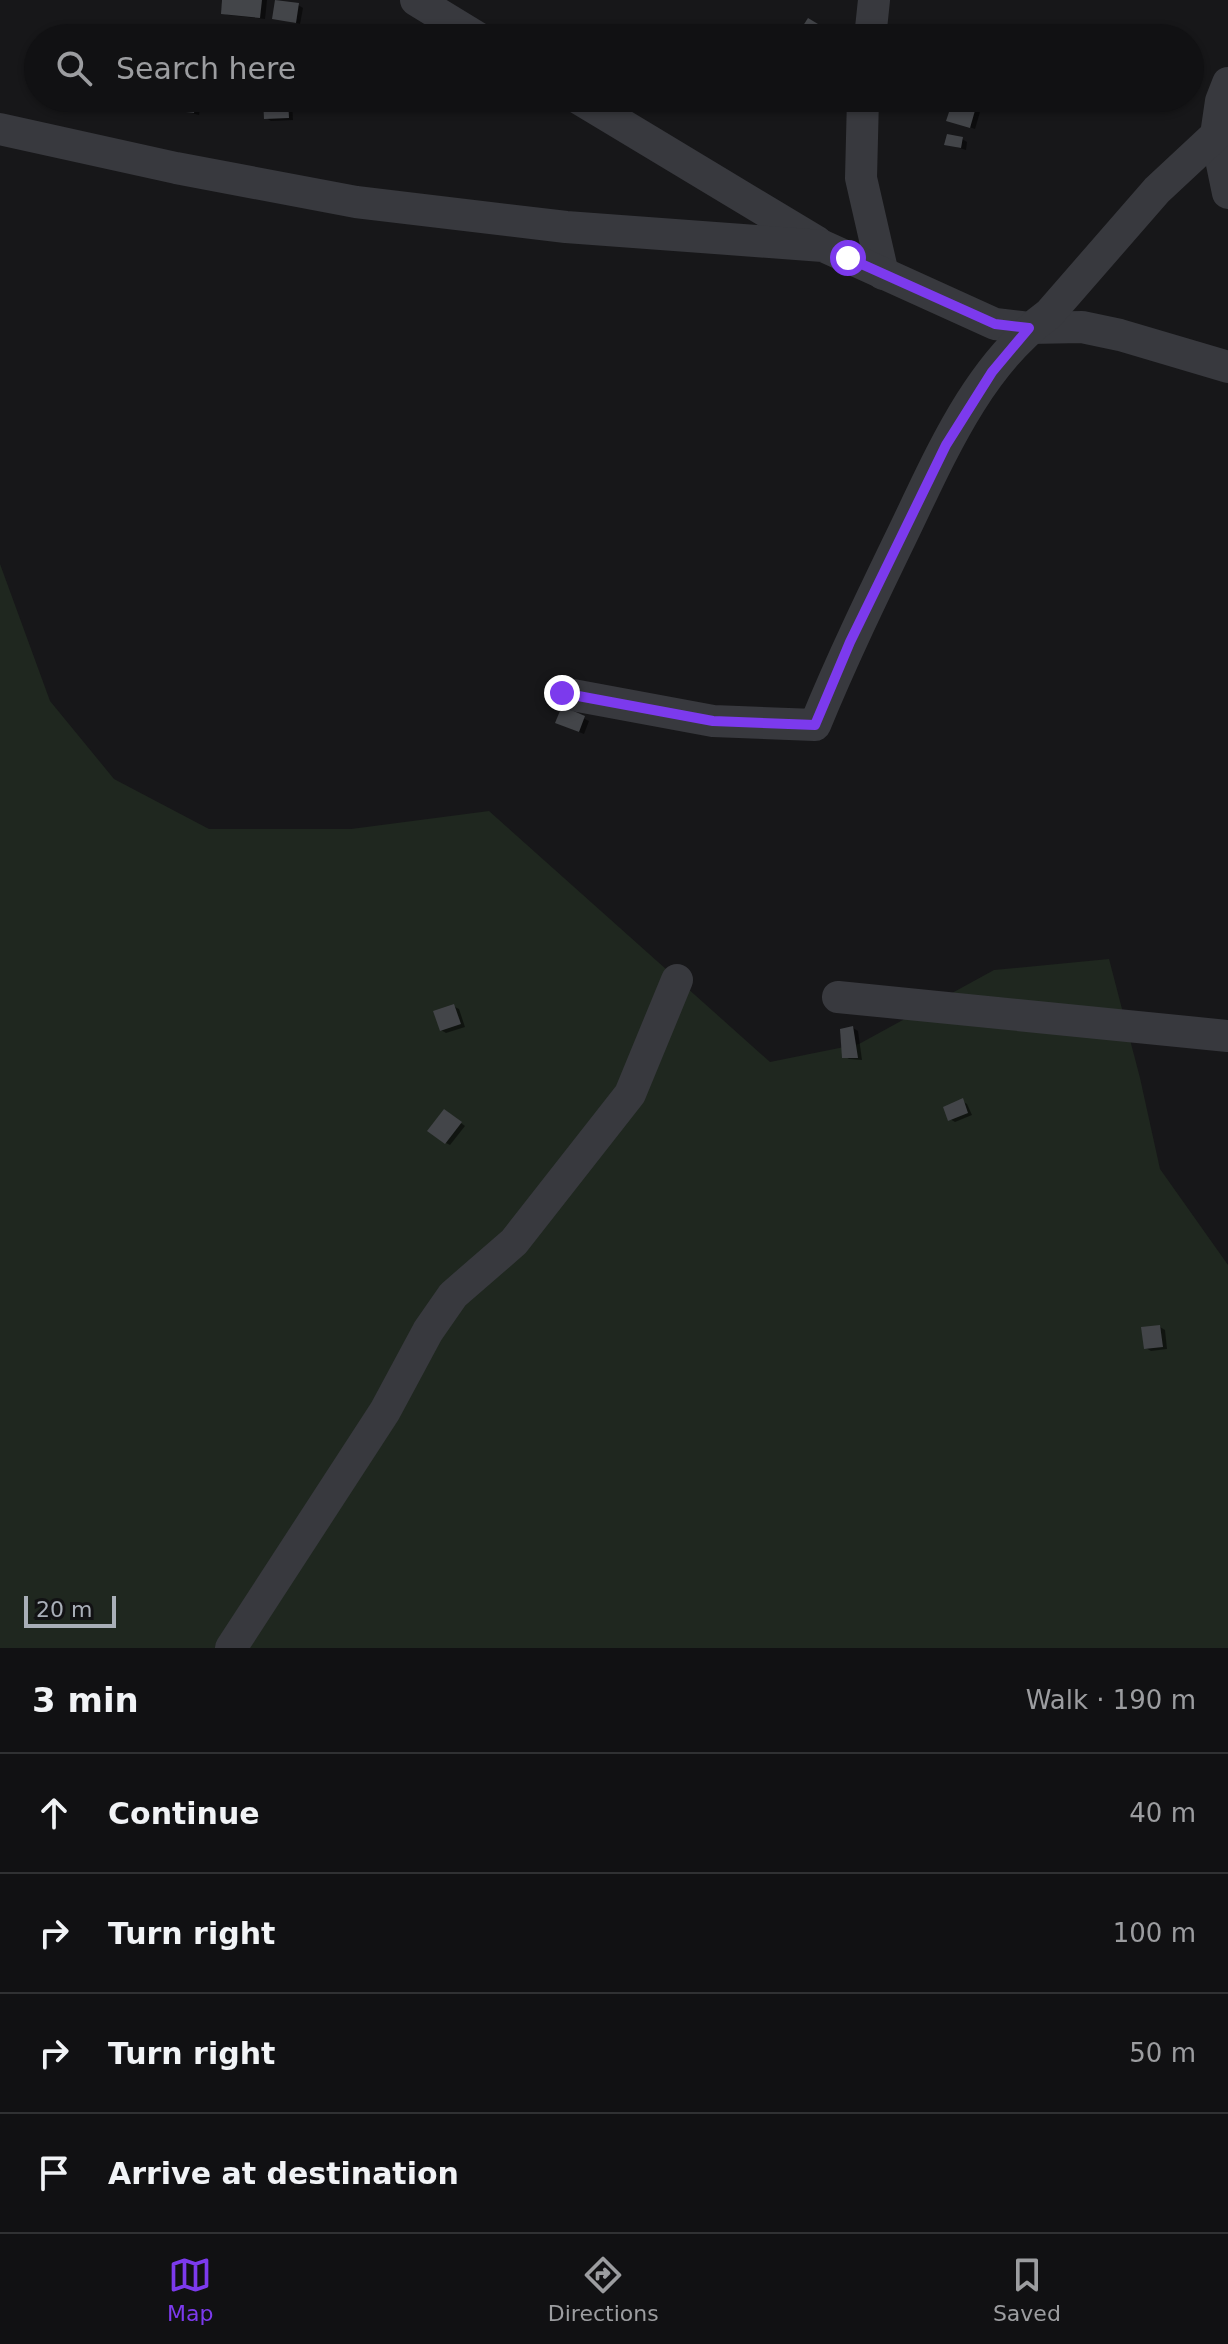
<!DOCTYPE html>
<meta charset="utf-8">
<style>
body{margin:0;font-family:"DejaVu Sans",sans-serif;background:#1a1a1c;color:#f1f3f6}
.scale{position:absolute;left:24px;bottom:20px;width:92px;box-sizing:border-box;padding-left:8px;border:4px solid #a9afb8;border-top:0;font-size:22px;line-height:28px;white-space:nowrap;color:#a9afb8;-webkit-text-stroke:6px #121214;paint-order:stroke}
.stop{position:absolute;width:24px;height:24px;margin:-18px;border:6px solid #7c3aed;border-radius:50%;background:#fff}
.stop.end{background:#7c3aed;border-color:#fff;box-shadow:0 2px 8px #0008}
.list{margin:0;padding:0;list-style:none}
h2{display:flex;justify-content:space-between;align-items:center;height:104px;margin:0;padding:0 32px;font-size:34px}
h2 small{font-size:26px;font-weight:400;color:#9c9da0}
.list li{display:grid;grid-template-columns:52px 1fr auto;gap:24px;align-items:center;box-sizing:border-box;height:120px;padding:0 32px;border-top:2px solid #303133}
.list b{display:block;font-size:30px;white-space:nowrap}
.list em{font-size:26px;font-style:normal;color:#9c9da0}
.icon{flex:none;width:44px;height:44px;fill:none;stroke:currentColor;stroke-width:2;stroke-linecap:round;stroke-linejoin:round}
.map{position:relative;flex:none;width:1228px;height:1648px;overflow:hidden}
.search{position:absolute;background:#111113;box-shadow:0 2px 6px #0004;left:24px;right:24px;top:24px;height:88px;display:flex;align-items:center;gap:20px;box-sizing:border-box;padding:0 28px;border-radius:44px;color:#9c9da0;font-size:30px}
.sheet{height:584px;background:#111113}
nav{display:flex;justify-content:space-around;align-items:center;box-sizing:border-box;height:112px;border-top:2px solid #303133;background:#111113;font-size:22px;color:#9c9da0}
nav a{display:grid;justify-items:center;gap:4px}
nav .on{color:#7c3aed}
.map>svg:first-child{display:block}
.green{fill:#1f271f}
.shadow{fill:#0007}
.building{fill:#434549}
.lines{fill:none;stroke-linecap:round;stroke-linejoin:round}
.minor{stroke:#38393e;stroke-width:32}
.route{stroke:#7c3aed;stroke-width:10}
</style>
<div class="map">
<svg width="1228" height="1648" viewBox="0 0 1228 1648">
<rect width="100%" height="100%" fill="#171719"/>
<path class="green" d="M0,564L50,701L114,779L209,829H351L489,811L770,1062L859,1044L994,970L1109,959L1140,1078L1160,1169L1228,1265V1648H0Z"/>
<g class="shadow">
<path d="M224,0H267L265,19L228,15L223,13Z"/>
<path d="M298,5L303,8L300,24L275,18Z"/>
<path d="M182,98L201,102L199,115L180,110Z"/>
<path d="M287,98L292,101L293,120L271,121L266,118Z"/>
<path d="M954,103L980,112L975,129L949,120Z"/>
<path d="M962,139L967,142L966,150L946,144Z"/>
<path d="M563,709L589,721L584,734L562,725Z"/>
<path d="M453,1006L459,1009L465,1027L446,1033L441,1030Z"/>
<path d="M853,1028L858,1031L862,1060L849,1059L844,1056Z"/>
<path d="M962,1101L967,1104L972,1115L955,1122L950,1119Z"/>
<path d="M449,1114L465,1126L450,1145L446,1143Z"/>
<path d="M1160,1327L1165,1330L1167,1349L1151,1351L1146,1348Z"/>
</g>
<g class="building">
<path d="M222,0H262L260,18L221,14Z"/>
<path d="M275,0L299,3L296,23L272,19Z"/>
<path d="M808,18L828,30L823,38H801L797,35Z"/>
<path d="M180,98H196L194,113L178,111Z"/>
<path d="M263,98H288L289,118L264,119Z"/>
<path d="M953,100L976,107L970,128L946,121Z"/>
<path d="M947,134L963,137L961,148L944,145Z"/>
<path d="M562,706L585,716L579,732L555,723Z"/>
<path d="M454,1004L461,1024L440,1031L433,1011Z"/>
<path d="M853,1026L858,1058H842L840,1029Z"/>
<path d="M963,1098L968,1113L948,1121L943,1107Z"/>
<path d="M444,1109L462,1122L445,1144L427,1131Z"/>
<path d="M1160,1325L1163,1347L1144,1349L1141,1327Z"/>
</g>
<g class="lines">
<g class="minor">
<path d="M416,0L478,38"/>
<path d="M870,38L874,0"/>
<path d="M578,98L817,242"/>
<path d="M863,98L861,178L883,274"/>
<path d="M0,129L176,168L356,202L566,227L823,246L995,324L1029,328L1082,327L1120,335L1228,367"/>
<path d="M1216,135L1228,193"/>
<path d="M562,693L713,721L815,725C842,659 873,595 904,531C941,454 978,366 1049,314L1157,190L1216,135L1221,101L1228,83"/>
<path d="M838,997L1228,1036"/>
<path d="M231,1648L385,1411L428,1331L453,1295L514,1242L630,1094L677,980"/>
</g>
</g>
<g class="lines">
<path class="route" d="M562,693L713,721L815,725L850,642L946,445L992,372L1029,328L995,324L848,258"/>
</g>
</svg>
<div class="scale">20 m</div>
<div class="stop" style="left:848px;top:258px"></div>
<div class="stop end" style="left:562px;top:693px"></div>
<div class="search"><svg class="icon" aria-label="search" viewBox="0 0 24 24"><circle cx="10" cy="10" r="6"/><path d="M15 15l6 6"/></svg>Search here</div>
</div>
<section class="sheet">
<h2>3 min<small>Walk · 190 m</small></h2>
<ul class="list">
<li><svg class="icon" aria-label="ahead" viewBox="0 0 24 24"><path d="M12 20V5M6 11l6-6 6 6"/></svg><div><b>Continue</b></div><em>40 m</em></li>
<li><svg class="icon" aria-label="right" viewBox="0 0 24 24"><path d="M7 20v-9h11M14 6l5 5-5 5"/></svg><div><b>Turn right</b></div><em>100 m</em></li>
<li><svg class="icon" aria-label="right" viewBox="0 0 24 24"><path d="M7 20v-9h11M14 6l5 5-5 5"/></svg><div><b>Turn right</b></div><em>50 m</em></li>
<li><svg class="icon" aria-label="arrive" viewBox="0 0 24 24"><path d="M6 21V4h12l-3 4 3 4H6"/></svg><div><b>Arrive at destination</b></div></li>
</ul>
</section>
<nav>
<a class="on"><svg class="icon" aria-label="map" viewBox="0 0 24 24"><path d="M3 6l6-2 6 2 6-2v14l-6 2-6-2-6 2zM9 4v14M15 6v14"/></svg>Map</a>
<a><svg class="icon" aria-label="directions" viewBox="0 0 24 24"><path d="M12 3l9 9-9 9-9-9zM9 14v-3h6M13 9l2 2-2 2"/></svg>Directions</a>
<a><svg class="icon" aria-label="saved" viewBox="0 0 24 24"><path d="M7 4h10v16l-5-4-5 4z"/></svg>Saved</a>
</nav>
